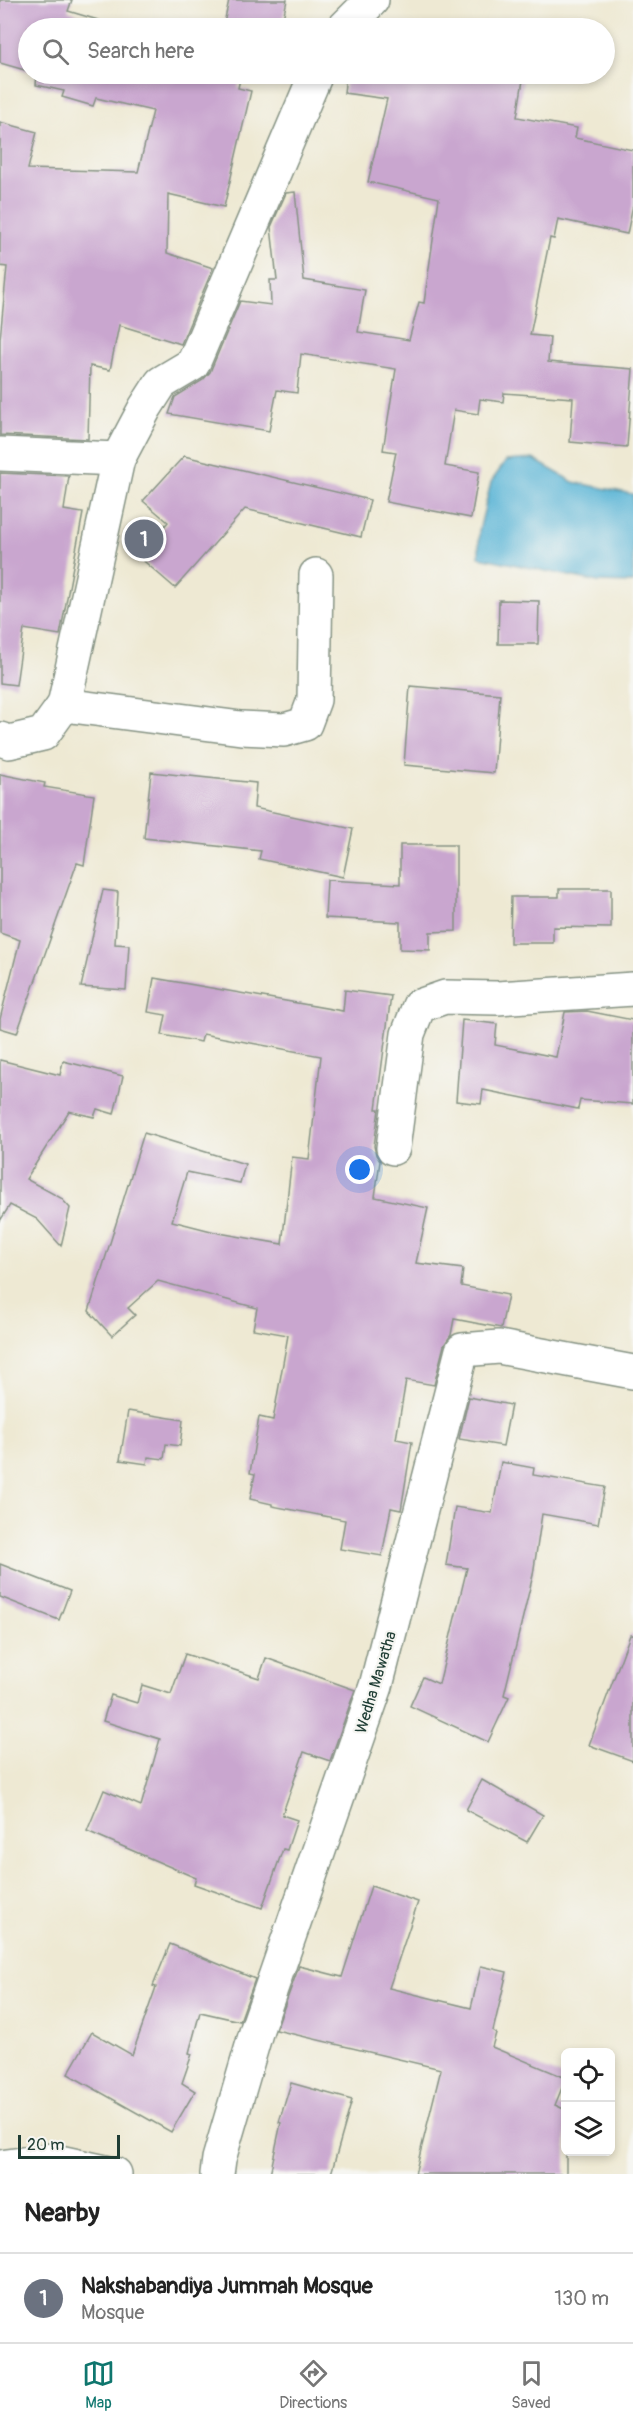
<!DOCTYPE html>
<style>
body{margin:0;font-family:Pangolin,sans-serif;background:#f2f2f2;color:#222}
.controls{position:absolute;right:18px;bottom:18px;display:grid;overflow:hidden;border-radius:9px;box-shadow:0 3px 9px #0003}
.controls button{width:54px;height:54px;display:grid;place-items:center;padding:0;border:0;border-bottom:2px solid #e0e0e0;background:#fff;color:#222;font:30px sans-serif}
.scale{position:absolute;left:18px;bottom:15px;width:102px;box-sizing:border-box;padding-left:6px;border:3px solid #1f3d34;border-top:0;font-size:16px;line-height:21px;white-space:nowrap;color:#1f3d34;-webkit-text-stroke:4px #f6f6f2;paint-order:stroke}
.you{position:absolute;left:360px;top:1170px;width:21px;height:21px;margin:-15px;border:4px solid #fff;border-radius:50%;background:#1a73e8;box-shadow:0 0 0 9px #1a73e833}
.badge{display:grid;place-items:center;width:39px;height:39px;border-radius:50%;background:#0f766e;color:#fff;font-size:20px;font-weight:700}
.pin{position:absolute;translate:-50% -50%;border:3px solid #fff;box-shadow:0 2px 6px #0006}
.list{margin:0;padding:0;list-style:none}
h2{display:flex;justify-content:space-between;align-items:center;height:78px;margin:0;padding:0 24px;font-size:26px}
h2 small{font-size:20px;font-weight:400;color:#767676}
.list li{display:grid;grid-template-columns:39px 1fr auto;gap:18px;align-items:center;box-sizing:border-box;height:90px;padding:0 24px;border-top:2px solid #e0e0e0}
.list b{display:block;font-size:22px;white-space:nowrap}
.list p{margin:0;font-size:20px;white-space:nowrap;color:#767676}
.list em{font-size:20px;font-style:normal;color:#767676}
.icon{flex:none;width:33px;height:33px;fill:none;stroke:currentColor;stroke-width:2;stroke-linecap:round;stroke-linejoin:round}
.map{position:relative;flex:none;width:633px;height:2174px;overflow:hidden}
.search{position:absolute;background:#fff;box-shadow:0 3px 9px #0003;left:18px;right:18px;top:18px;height:66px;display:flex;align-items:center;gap:15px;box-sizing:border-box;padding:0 21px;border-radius:33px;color:#767676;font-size:22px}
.sheet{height:168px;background:#fff}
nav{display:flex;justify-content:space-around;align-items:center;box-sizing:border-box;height:84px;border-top:2px solid #e0e0e0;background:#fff;font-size:16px;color:#767676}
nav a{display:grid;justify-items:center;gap:3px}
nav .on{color:#0f766e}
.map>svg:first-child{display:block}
.water{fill:#56b3d5;stroke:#3a7884;stroke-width:1.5}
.building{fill:#c9a6cf}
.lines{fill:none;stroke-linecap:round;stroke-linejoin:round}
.street-casing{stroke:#869384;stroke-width:36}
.street{stroke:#fff;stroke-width:33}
.labels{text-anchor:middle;stroke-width:4.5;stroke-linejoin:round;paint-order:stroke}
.street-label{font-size:16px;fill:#1f3d34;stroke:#f6f6f2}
</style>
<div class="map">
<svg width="633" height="2174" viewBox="0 0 633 2174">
<rect width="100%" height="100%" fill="#f6f6f2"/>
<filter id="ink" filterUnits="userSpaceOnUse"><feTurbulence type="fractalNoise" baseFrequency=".0167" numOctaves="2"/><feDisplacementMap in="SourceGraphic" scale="12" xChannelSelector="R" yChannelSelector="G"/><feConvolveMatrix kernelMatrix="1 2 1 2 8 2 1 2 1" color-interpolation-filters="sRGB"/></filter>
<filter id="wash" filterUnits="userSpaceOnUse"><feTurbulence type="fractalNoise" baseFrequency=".008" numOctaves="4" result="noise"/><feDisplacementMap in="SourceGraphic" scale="24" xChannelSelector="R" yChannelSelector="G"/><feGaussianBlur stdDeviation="1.35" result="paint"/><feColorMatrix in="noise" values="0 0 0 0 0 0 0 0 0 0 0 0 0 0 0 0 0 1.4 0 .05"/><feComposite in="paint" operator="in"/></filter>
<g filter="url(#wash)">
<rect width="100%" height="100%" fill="#eee9d3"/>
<path class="water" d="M533,459L573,482L633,494V583L598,582L479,557V531L491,482L506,461Z"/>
<g id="blocks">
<g class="building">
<path d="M0,0H72L68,11L118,26L117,28H28V71L0,63Z"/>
<path d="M229,0H287L281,28H223Z"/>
<path d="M37,74H241L238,88L251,91L224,207L168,194L167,253L213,268L181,344L119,325L110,370L90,366L88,439L0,435V339L7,267L0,266V122L37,132L28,169L138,172L153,111L96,98L93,106L62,97L64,91L36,85Z"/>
<path d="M346,74H524L517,117L577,128L575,138L633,150V205L627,234L558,219L554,239L550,238L530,335L550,337L548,362L633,369L627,447L570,442L573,398L504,393L503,402L480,399L478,414L454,410L445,466L479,472L471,518L386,502L396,452L383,450L396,369L301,354L297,393L277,390L269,431L169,414L175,397L203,380L210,372L240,301L271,305L270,280H277L271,227L286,193L295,192L304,280L365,290L358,332L409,340L419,302L424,303L439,198L368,182L387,99L344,93Z"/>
<path d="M184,456L370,500L361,537L245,509L175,588L138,556L168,522L143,501Z"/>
<path d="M0,473L69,476L64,510L83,513L60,635L24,629L16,685L0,683Z"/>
<path d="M499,600L539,601L538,644H498Z"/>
<path d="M410,686L500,694L494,773L404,765Z"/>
<path d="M151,772L256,783L254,808L353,829L343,877L259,859L261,851L144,838Z"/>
<path d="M0,774L45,783L44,787L94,795L84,865L77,863L17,1033L0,1028V1019L20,940L0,933Z"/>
<path d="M400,845H456V931L430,932V950L400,949V922L325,918L327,880L400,884Z"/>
<path d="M559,889H611V928L553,927V943H510L511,897H559Z"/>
<path d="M103,890L118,892L115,944L129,945L126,990L81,987Z"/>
<path d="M154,978L343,1011L345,990L391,996L376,1109H379L374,1146L376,1155L380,1161L375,1197L428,1208L416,1263L463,1269L461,1286L508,1295L501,1328L454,1319L451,1335L444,1345L434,1385L406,1380L396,1439L412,1442L401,1510L391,1508L382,1556L340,1549L345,1520L272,1506V1504L250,1499L255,1474L250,1473L259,1417L273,1420L288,1335L253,1329L257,1308L158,1281L128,1308L135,1315L112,1336L89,1311L144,1133L245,1164L240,1183L187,1172L172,1221L219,1233L282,1244L292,1157L309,1159L321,1056L203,1034L201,1042L162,1035L166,1015L148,1012Z"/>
<path d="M587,1011L633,1020V1104L580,1100L578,1109L483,1090L481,1104L456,1101L462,1020L497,1024L495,1045L556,1057L565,1012Z"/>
<path d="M0,1060L60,1075L63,1061L123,1076L114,1114L97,1109L94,1117L69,1111L26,1179L61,1198L70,1208L61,1246L37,1219L10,1205L0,1221Z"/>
<path d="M469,1397L511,1405L503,1446L459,1439Z"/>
<path d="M128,1411L183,1420L180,1446L166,1444L164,1459L148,1457L147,1464L120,1460Z"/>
<path d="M501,1462L534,1468L533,1475L605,1487L598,1524L542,1514L533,1575L504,1695L509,1697L488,1742L410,1706L423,1677L439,1684L467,1568L446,1565L455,1507L492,1513Z"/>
<path d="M0,1564L70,1591L59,1620L0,1597Z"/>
<path d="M630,1635H633V1761L589,1745Z"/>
<path d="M185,1654L259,1678L266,1658L355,1690L330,1761L304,1752L282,1815L297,1820L287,1850L283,1849L262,1908L194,1884L196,1878L87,1831L104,1790L141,1806L160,1739L103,1721L111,1695L137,1703L142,1685L171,1694Z"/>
<path d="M482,1780L543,1815L527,1842L466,1810Z"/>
<path d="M371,1886L418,1902L389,1988L471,2008L481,1966L507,1972L493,2031L496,2033L492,2047L566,2078L555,2105L566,2110V2174H415L441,2069L276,2030L299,1966L342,1977Z"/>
<path d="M170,1944L255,1979L240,2021L200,2012L189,2053L192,2054L182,2083L195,2091L171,2132L68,2074L92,2032L132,2055L156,1987L153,1986Z"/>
<path d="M291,2083L352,2100L331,2174H270L281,2123L279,2122Z"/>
</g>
</g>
</g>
<g filter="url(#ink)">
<use href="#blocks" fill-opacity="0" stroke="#869384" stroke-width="1.5"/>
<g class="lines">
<g class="street-casing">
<g id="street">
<path d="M344,28L372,0"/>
<path d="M0,454L118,459"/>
<path d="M64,705L241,728L284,730L305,724L314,700L316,575"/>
<path d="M0,739L9,742L43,734L64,705L118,459L145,408L161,383L193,364L316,74"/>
<path d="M393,1148L408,1034L419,1006L445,997L497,998L633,989"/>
<path d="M0,2167L51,2160L115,2174"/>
<path d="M217,2174L219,2159L257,2029L376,1686L462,1350L499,1347L633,1372"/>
</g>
</g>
<use href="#street" class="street"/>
</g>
</g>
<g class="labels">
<g class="street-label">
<text transform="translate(375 1682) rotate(-73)" y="6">Wedha Mawatha</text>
</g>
</g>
</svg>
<div class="controls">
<button><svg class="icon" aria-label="locate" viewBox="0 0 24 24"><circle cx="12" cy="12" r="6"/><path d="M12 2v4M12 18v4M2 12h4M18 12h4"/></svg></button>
<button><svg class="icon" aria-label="layers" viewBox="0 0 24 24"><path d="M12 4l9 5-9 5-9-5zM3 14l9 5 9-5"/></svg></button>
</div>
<div class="scale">20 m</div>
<div class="you"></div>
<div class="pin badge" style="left:144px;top:539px;background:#6b7280">1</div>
<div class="search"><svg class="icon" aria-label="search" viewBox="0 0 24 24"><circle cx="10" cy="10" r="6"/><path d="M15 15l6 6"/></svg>Search here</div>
</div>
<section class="sheet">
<h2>Nearby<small></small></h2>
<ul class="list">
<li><span class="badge" style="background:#6b7280">1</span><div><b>Nakshabandiya Jummah Mosque</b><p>Mosque</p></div><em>130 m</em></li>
</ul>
</section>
<nav>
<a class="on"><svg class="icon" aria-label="map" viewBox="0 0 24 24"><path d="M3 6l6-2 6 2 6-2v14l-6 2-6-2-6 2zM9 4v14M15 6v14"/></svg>Map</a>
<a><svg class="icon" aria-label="directions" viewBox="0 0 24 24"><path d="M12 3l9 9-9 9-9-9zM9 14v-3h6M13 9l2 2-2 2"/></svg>Directions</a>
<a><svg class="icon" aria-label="saved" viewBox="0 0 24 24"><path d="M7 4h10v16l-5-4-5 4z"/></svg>Saved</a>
</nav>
